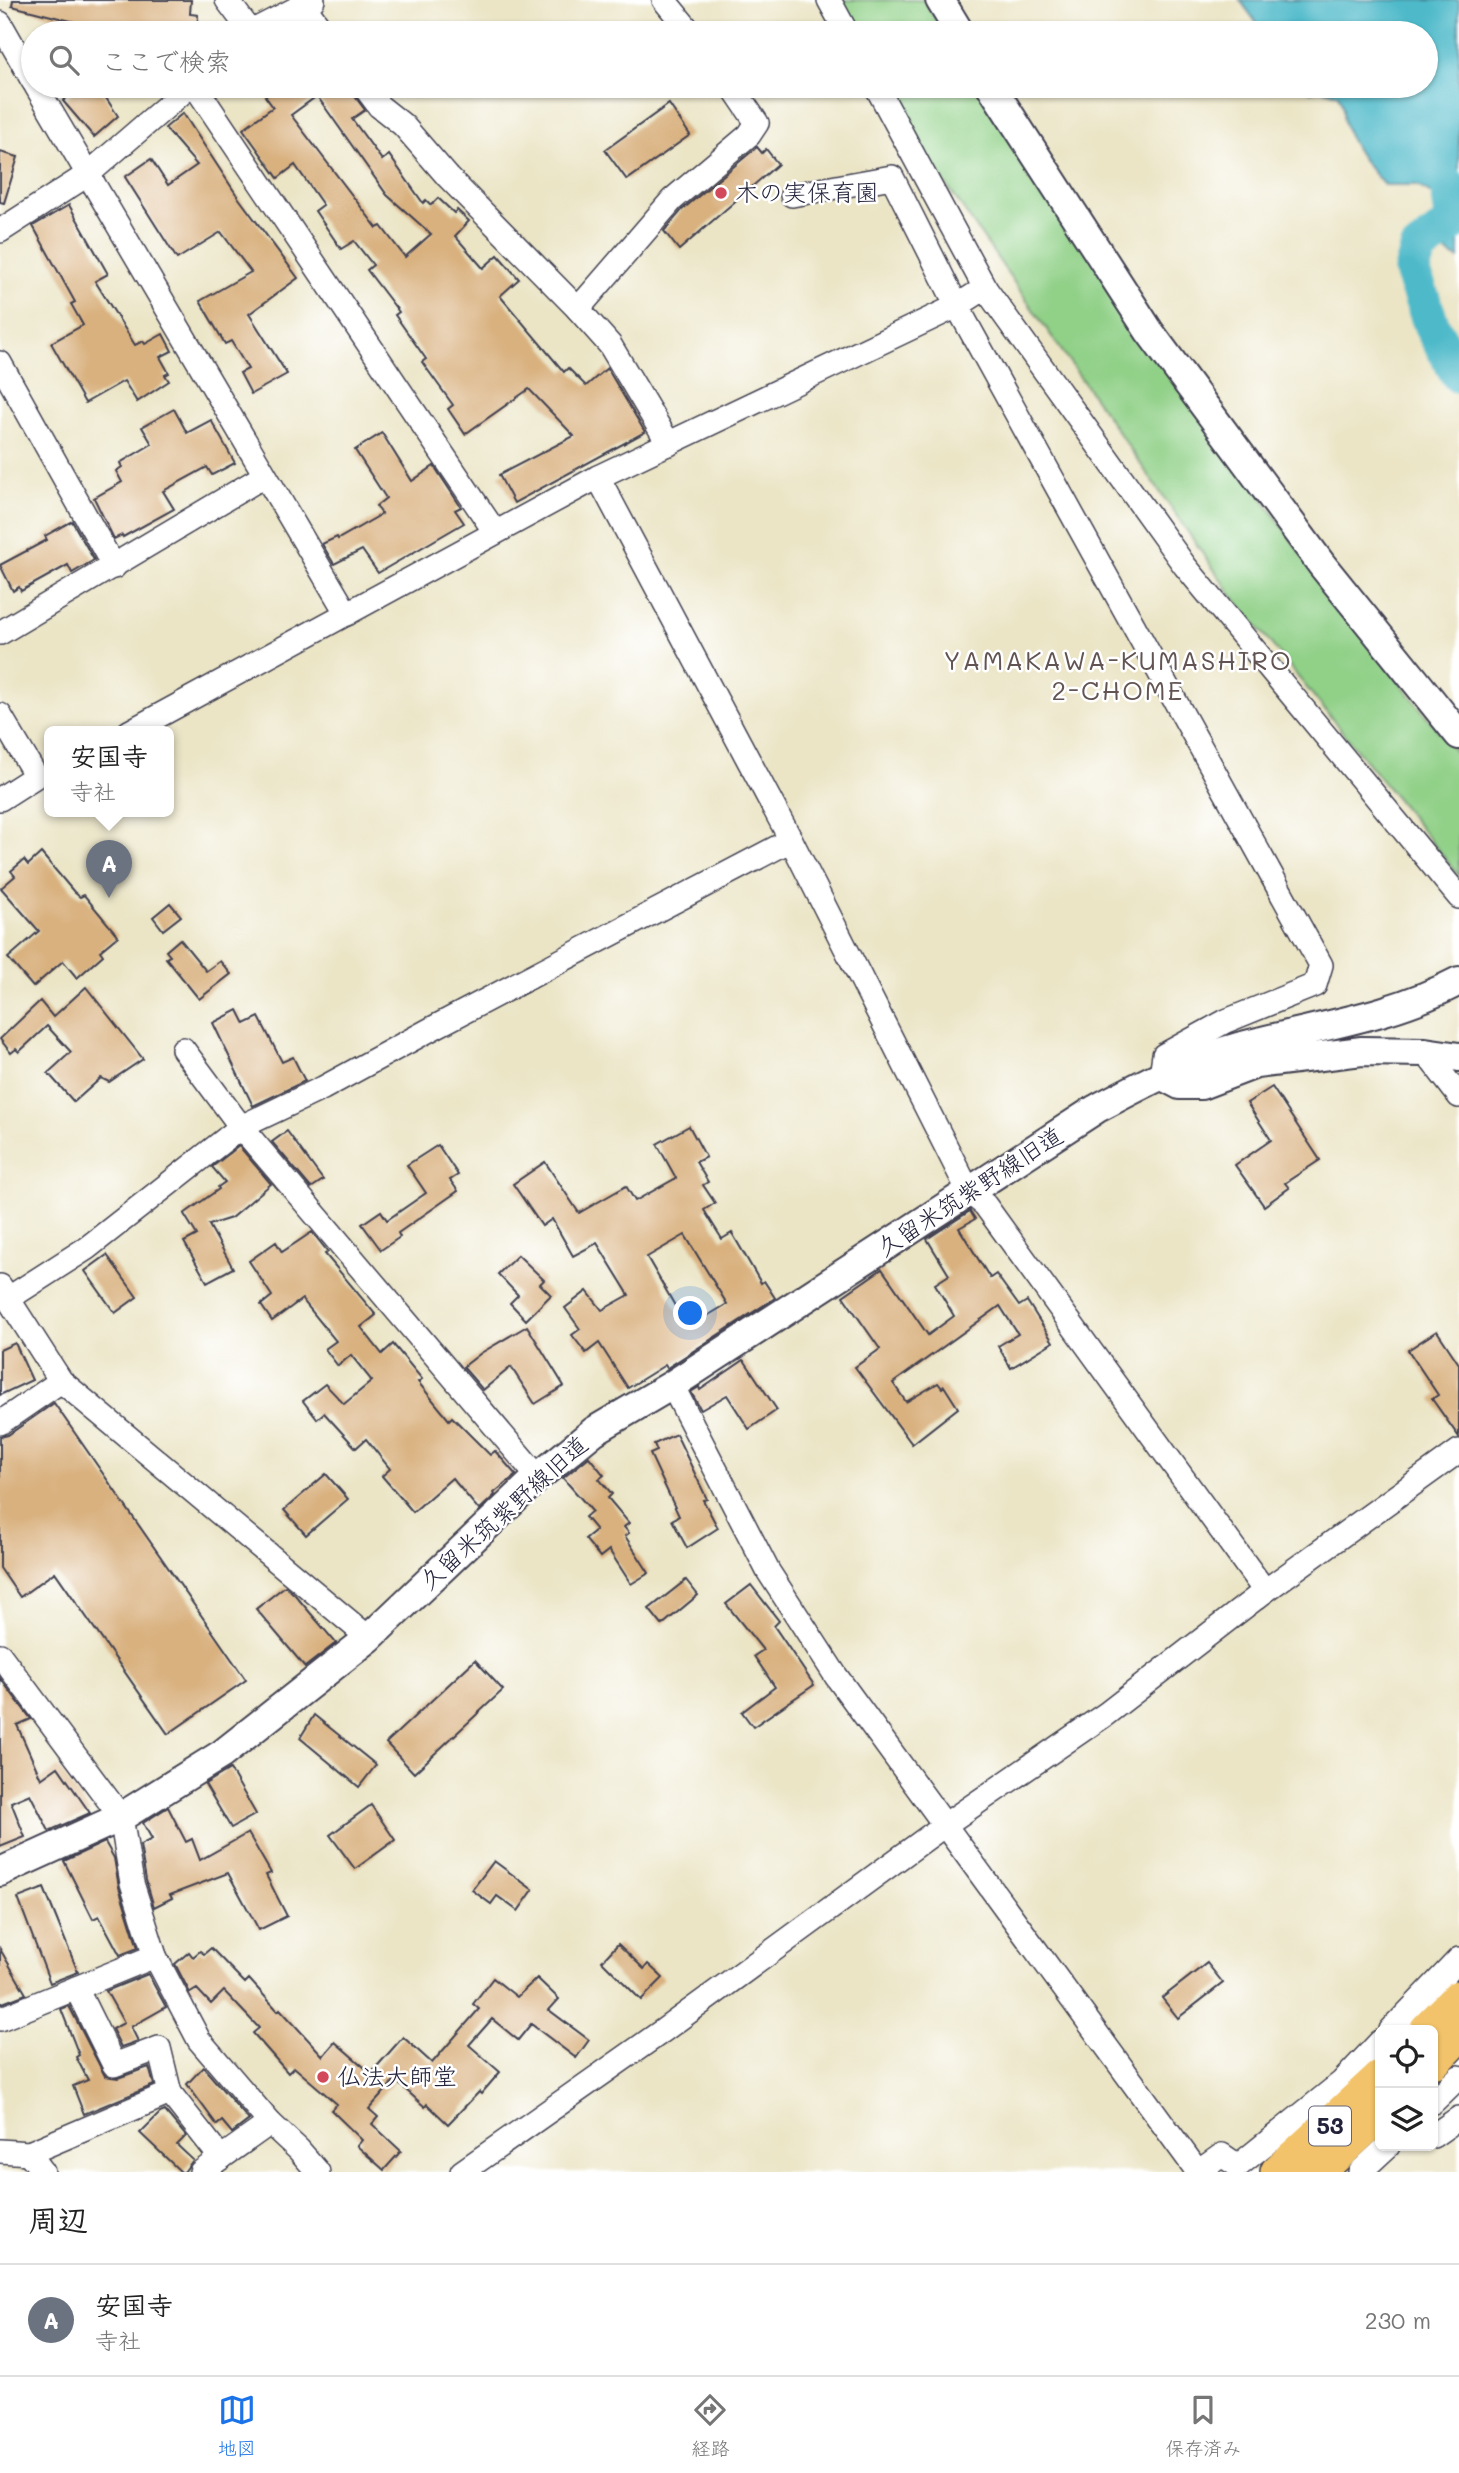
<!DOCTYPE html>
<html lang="ja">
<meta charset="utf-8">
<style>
body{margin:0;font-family:Mali,"Klee One",sans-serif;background:#f2f2f2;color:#222}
.controls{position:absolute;right:21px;bottom:21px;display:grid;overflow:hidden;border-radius:10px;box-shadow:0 2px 5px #0004}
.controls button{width:63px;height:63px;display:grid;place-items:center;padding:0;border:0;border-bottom:2px solid #e0e0e0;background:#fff;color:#222;font:35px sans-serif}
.you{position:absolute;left:691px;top:1314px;width:24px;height:24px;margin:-18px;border:5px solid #fff;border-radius:50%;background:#1a73e8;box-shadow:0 0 0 10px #1a73e833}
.badge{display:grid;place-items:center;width:46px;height:46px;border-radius:50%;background:#1a73e8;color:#fff;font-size:23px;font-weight:700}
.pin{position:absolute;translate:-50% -58px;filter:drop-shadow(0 2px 4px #0008)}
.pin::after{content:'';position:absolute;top:37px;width:24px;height:21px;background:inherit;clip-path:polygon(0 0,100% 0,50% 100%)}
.popup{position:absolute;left:44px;top:726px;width:130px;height:91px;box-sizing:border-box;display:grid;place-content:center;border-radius:10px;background:#fff;filter:drop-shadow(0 2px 5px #0005);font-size:23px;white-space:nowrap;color:#767676}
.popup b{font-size:26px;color:#222}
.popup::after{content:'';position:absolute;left:50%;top:100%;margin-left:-14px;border:14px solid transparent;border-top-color:#fff}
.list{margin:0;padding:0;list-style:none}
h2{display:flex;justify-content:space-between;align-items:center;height:91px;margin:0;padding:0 28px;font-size:30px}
h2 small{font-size:23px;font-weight:400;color:#767676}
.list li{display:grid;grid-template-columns:46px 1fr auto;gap:21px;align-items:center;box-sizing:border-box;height:112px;padding:0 28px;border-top:2px solid #e0e0e0}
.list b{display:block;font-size:26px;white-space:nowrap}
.list p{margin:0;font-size:23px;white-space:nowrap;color:#767676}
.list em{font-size:23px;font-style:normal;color:#767676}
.icon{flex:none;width:38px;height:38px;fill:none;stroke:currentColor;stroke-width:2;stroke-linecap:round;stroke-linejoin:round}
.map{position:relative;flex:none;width:1459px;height:2172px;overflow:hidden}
.search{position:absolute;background:#fff;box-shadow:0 2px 5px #0004;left:21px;right:21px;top:21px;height:77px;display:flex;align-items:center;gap:18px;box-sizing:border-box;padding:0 24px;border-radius:38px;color:#767676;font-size:26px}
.sheet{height:203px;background:#fff}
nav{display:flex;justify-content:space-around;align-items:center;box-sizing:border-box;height:98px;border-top:2px solid #e0e0e0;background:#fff;font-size:19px;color:#767676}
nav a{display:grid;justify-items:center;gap:4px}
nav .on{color:#1a73e8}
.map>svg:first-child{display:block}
.green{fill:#90d087;stroke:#597961;stroke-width:2}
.water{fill:#4db9c9;stroke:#386e82;stroke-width:2}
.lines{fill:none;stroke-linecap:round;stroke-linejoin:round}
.river{stroke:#4db9c9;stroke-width:37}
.building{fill:#d9b17f;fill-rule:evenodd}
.minor-casing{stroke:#403f50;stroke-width:26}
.tertiary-casing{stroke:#403f50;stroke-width:32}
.primary-casing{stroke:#403f50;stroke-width:38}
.minor{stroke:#fff;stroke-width:23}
.tertiary{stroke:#fff;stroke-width:28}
.primary{stroke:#f2c36a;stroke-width:35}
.poi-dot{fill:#d1495b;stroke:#fff;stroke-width:2.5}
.labels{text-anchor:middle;stroke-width:5;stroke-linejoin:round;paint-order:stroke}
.shield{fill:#fff;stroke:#646476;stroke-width:2}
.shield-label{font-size:23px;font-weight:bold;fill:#22223b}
.poi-label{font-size:24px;fill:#22223b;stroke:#fff;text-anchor:start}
.street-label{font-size:24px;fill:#22223b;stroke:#fff}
.neighbourhood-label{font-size:26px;letter-spacing:2px;fill:#625453;stroke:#fff}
</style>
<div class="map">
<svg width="1459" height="2172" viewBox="0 0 1459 2172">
<rect width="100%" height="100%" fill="#fff"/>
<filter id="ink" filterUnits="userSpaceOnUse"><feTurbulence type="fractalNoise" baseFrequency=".0143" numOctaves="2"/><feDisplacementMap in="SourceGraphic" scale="14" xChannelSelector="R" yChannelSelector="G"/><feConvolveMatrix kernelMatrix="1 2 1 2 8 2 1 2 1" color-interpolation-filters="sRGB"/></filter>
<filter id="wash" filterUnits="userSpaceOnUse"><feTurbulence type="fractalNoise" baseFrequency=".00686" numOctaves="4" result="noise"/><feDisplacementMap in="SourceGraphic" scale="28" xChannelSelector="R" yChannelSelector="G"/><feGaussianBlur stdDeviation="1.57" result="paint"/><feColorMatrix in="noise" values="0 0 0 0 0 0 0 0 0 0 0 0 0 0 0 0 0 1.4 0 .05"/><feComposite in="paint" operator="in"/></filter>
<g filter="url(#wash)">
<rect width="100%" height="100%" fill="#ebe5c6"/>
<g class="green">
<path d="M837,0H924L944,33H855Z"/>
<path d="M884,86H978L1320,581L1459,757V876L1231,594L913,137Z"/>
</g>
<path class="water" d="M1240,0H1459V259L1447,253L1442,223V200L1416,185H1384C1367,166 1353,149 1345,125C1340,111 1347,111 1338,94L1321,89L1311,92L1306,86H1426V33H1264Z"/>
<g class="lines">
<path class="river" d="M1448,185L1454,222L1418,250L1412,271L1433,329L1459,375"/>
</g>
<g id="blocks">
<g class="building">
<path d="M13,0H191L190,14L198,15L197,33H118L12,6Z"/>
<path d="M80,86H98L118,116L94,137L63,101Z"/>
<path d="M266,86H347L365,110L352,119L382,160L389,155L423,203L426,200L431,205L438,198L454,213L457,210L469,221L455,236L483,268L498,255L519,279L500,296L564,372L568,368L586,386L607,368L645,432L514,503L499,475L574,436L529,389L465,434L448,409L453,405L422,362L426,359L395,315L399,312L367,270L373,265L354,241L341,249L315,211L323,205L295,165L278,178L243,129L273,107L265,96L271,93ZM317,96L387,195L431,234L405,257L381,226L377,228L291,115Z"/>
<path d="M669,104L690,135L627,180L605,150Z"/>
<path d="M183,113L238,197L298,278L249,314L287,374L251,394L240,373L248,369L231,341L225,344L200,301L251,272L221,232L177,259L125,177L151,159L168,185L197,165L165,128Z"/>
<path d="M757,147L762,153L766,149L778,164L679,250L664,231L682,210Z"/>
<path d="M0,152L18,157L4,203L0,202Z"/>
<path d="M69,205L108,274L95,281L135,345L143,341L145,344L163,334L172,351L160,357L169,373L165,375L169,381L137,402L124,381L85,403L51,343L83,325L71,304L75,302L33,226Z"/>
<path d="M174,409L187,433L211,420L235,463L212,475L207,467L163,491L174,509L123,537L122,535L114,539L94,498L122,482L116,471L122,467L120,463L152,444L142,427Z"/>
<path d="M382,433L412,481L434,466L461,507L455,510L464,523L378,573L362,550L334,564L322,544L337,537L338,539L382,514L376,506L386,498L355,450Z"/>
<path d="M72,521L94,560L72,573L68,565L21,591L19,587L13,591L0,565L47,540L45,536Z"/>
<path d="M41,853L74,892L80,897L84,895L118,936L100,951L103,955L77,978L63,961L33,987L8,958L39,931L1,888L15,876L11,871L24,860L28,865Z"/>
<path d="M170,903L181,916L163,930L153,917Z"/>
<path d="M180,939L206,971L220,961L231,974L199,999L166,958L170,956L166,951Z"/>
<path d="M86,987L143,1059L109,1082L101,1078L74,1102L48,1073L71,1052L47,1026L19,1052L16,1049L11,1053L0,1039L40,1001L53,1017Z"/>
<path d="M238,1010L245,1024L259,1017L282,1062L293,1057L305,1081L253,1106L213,1023Z"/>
<path d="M1272,1087L1320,1160L1285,1183L1289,1188L1264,1206L1235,1165L1271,1140L1247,1103Z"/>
<path d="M689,1126L706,1157L696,1162L708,1182L703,1185L715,1203L704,1210L722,1239L732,1233L761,1283L764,1281L775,1298L667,1368L665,1365L628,1388L599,1343L586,1353L572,1335L580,1329L565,1308L587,1291L602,1310L629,1295L597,1243L573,1256L552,1219L542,1226L513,1184L545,1162L579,1213L626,1186L635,1201L676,1178L657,1144ZM685,1235L727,1304L692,1325L686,1315L682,1318L647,1257Z"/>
<path d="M287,1131L323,1180L311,1188L272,1142Z"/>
<path d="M438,1145L458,1175L450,1180L458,1191L398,1233L400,1237L381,1250L362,1224L381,1211L387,1220L426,1193L407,1165Z"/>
<path d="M239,1146L271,1184L231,1218L209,1225L233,1268L207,1282L184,1242L197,1235L184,1214L219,1189L218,1187L225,1182L212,1167Z"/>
<path d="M970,1211L975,1219L959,1228L990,1278L996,1274L1019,1306L1027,1301L1053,1342L1011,1368L998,1346L1018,1334L1000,1306L893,1383L906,1402L938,1383L942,1388L944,1386L958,1408L912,1444L855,1367L880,1349L843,1296L882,1269L928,1335L954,1316L935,1284L949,1275L927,1239Z"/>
<path d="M312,1232L328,1252L325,1254L376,1315L361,1327L382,1354L393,1344L422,1379L418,1382L449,1420L452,1417L490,1455L495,1451L516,1475L494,1493L495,1495L479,1510L452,1478L413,1512L382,1476L390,1469L366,1439L356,1448L324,1413L317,1419L303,1401L325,1384L344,1404L372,1381L351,1355L338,1366L325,1349L336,1341L302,1299L272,1321L261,1305L272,1296L249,1261L276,1242L282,1252Z"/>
<path d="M107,1255L137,1297L115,1313L85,1271Z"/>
<path d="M518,1255L544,1280L540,1284L551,1295L526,1320L510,1303L518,1295L498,1274Z"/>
<path d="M527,1326L564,1386L535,1404L511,1367L483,1390L463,1367L481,1353Z"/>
<path d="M1437,1331L1459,1364V1437L1432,1399L1438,1395L1408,1350Z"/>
<path d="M15,1343L32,1380L0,1395V1350Z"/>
<path d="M744,1360L777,1410L749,1429L727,1395L701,1410L691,1392L699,1387L700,1390Z"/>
<path d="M54,1403L246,1680L168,1734L55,1572L20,1597L0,1568V1437L8,1435Z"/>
<path d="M676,1434L707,1499L703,1500L718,1528L687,1548L672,1520L679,1516L650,1454L657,1451L654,1444Z"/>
<path d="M589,1457L604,1475L599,1479L612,1494L608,1498L629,1523L624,1527L629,1533L625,1536L649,1573L631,1584L609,1550L600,1557L585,1539L596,1530L585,1517L592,1511L563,1478Z"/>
<path d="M326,1474L348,1499L306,1535L284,1510Z"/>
<path d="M686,1580L698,1595L662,1625L649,1609Z"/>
<path d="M751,1585L779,1621L774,1626L814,1685L753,1727L742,1712L775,1687L754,1656L763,1650L726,1604Z"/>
<path d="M285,1586L295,1595L336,1643L305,1667L256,1609Z"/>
<path d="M475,1660L503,1690L414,1773L386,1743Z"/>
<path d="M0,1678L31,1719L17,1725L41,1779L58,1767L90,1813L49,1831L30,1794L11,1802L25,1837L0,1847Z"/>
<path d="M314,1715L376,1765L359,1787L300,1738Z"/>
<path d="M230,1769L256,1814L231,1828L205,1784Z"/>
<path d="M371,1805L395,1840L355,1869L330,1835Z"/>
<path d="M168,1807L186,1842L192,1839L200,1860L248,1833L271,1873L266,1875L287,1916L259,1930L228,1873L170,1895L172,1898L154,1907L146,1880L140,1845L152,1839L143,1823Z"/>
<path d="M105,1842L114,1858L119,1887L138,1948L120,1955L99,1916L93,1919L64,1861Z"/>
<path d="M494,1861L533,1890L518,1911L497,1896L491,1904L472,1890Z"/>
<path d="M44,1888L78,1972L50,1983L18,1898Z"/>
<path d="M618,1944L644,1969L648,1964L663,1978L641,2000L602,1961Z"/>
<path d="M211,1948L245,1983L249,1979L278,2011L280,2009L323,2056L335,2042L371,2073L403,2037L432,2063L479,2009L473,2004L493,1978L517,1997L537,1978L559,1999L549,2010L589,2040L576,2058L531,2024L518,2040L492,2019L469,2045L500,2072L481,2094L479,2092L448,2124L427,2104L425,2107L395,2080L369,2109L378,2117L372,2124L401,2151L384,2170L357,2146L362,2140L331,2110L337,2104L294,2067L288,2073L253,2033L259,2028L224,1991L211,2004L197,1989L190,1993L175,1964L189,1952L193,1957L200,1951L204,1954Z"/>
<path d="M0,1949L26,1994L0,2004Z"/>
<path d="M1207,1963L1223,1983L1178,2018L1162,1998Z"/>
<path d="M148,1974L166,2007L131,2027L138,2041L121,2047L112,2029L124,2023L106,1991Z"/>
<path d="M69,2006L105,2076L118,2078L149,2067L154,2085L84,2114L73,2086L88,2080L76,2057L79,2055L61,2009Z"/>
<path d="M203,2067L249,2120L232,2133L222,2121L217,2125L187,2084Z"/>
<path d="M165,2111L186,2136L177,2145L193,2160L184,2172H181L140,2133L160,2113Z"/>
</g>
</g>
</g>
<g filter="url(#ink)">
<use href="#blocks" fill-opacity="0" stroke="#403f50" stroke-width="2"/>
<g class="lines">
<g class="minor-casing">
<g id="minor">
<path d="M227,0L251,32"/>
<path d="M664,0L691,33"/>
<path d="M829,0L847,33"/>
<path d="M304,6L324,33"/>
<path d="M0,23L33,81"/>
<path d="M249,33L313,0"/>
<path d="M36,86L347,614"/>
<path d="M195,86L495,532"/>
<path d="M364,86L379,106L403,125L448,177L578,309L610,345L669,444"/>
<path d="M792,195L892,177L957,306L1321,965L1315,985L1226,1021L1164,1055L1161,1075"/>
<path d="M0,231L87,175L190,86"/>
<path d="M985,288L1185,566L1459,897"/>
<path d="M578,309L672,200L749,135L757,123L732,86"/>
<path d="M0,363L114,567"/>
<path d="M598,477L791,840L969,1192L985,1205L1265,1591"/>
<path d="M0,633L264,476"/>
<path d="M0,715L36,776L0,799"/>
<path d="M129,732L598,477L957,306L985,288L876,86"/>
<path d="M183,1049L241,1127L538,1477"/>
<path d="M1425,1052L1459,1096"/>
<path d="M0,1286L61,1381L369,1638"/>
<path d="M9,1298L87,1248L241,1127L323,1088L433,1028L791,840"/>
<path d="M672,1385L768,1571L836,1676L1198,2172"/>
<path d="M0,1423L61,1381"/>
<path d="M0,1655L121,1817L132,1883L155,1956L199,2040L270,2123L299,2150L318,2172"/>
<path d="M0,2019L155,1956"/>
<path d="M1391,2030L1459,1959"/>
<path d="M170,2093L221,2158"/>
<path d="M1433,2102L1459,2077"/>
<path d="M1433,2136L1459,2118"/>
<path d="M0,2151L29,2153L170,2093L159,2048L114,2065L76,1988"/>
<path d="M29,2153L43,2172"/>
<path d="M201,2172L270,2123"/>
<path d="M462,2172L664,2030L946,1824L1106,1714L1265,1591L1459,1451"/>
<path d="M1198,2172L1222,2155L1238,2166L1342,2082L1380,2042"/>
<path d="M1360,2172L1388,2146"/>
</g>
</g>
<g class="tertiary-casing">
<g id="tertiary">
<path d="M940,0L960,33"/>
<path d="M991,86L1149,331L1322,565L1459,735"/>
<path d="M1161,1075L1180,1085H1201L1256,1064L1362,1051L1425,1052L1459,1057"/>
<path d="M0,1872L121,1817L222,1754L369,1638L538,1477L594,1431L672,1385L1096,1109C1139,1086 1181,1063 1228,1050C1307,1027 1385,1020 1459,981"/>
</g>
</g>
<g class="primary-casing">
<g id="primary">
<path d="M1427,2030L1459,1998"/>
<path d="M1433,2061L1459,2034"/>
<path d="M1278,2172L1380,2078"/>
<path d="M1317,2172L1380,2114"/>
</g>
</g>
<use href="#minor" class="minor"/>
<use href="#tertiary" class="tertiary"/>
<use href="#primary" class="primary"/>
</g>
</g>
<g class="poi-dot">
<circle cx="721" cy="193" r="7"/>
<circle cx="323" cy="2077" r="7"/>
</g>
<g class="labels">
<rect class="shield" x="1309" y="2106.5" width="42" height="39" rx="5"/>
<g class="shield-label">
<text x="1330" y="2134">53</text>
</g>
<g class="poi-label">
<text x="735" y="201">木の実保育園</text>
<text x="337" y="2085">仏法大師堂</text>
</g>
<g class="street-label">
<text transform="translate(970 1192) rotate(-33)" y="8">久留米筑紫野線旧道</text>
<text transform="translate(504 1513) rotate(-42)" y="8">久留米筑紫野線旧道</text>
</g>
<g class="neighbourhood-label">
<text x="1118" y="670">YAMAKAWA-KUMASHIRO<tspan x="1118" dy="30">2-CHOME</tspan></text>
</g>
</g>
</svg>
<div class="controls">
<button><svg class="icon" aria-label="locate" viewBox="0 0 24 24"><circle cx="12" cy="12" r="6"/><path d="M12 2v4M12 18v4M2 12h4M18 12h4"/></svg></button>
<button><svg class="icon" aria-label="layers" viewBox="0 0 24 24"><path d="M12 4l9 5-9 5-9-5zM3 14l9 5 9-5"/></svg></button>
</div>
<div class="you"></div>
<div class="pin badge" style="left:109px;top:898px;background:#6b7280">A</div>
<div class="popup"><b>安国寺</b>寺社</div>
<div class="search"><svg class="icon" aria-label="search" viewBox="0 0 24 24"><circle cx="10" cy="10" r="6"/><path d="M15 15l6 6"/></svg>ここで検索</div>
</div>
<section class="sheet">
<h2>周辺<small></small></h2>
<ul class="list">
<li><span class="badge" style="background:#6b7280">A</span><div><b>安国寺</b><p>寺社</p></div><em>230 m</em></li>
</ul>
</section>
<nav>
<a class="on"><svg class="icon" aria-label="map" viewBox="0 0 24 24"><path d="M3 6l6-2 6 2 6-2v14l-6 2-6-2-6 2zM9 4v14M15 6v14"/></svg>地図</a>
<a><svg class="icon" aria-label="directions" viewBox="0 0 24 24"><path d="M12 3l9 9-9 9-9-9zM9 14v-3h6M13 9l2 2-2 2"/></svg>経路</a>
<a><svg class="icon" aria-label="saved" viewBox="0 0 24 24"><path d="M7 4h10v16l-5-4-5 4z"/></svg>保存済み</a>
</nav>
